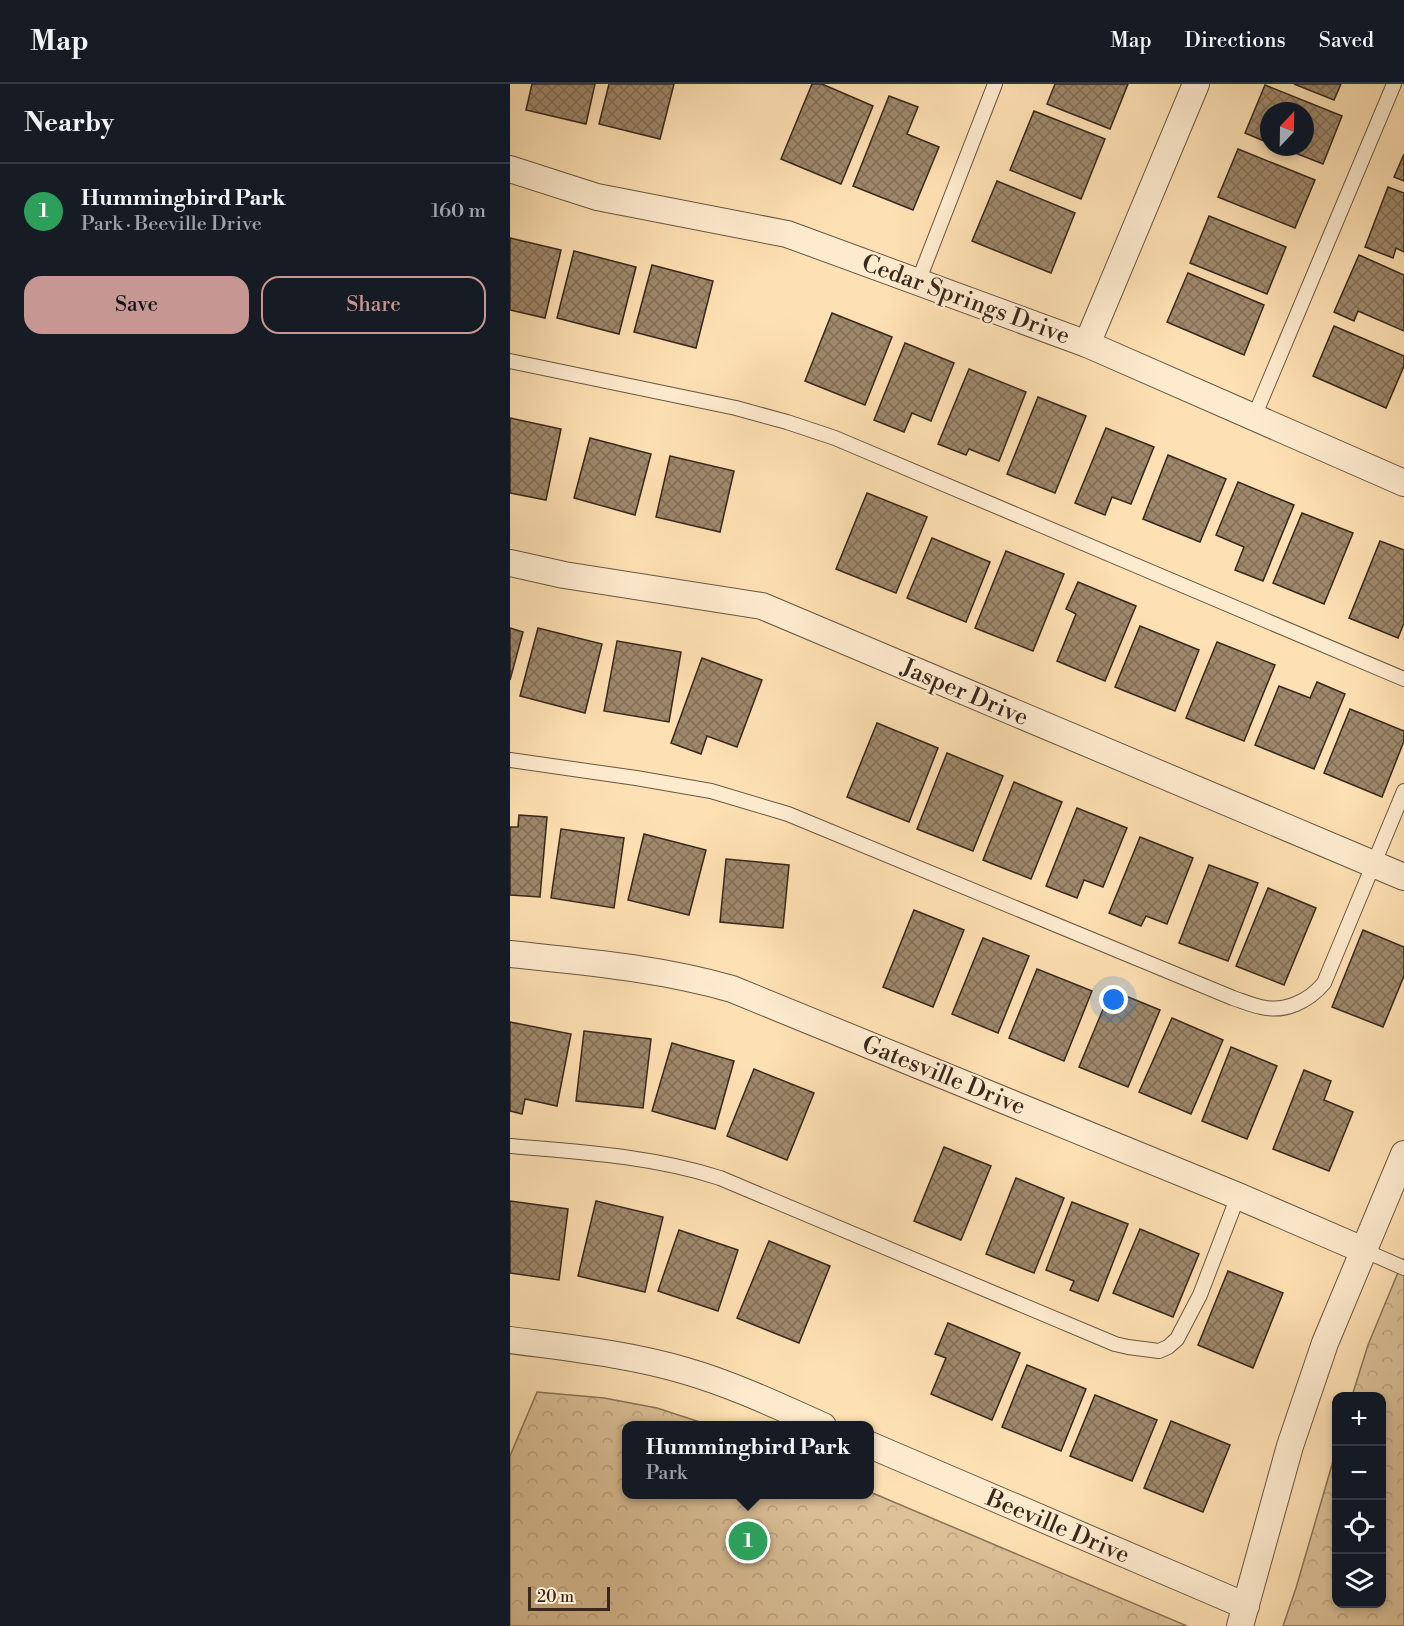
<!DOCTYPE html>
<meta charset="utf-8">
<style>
body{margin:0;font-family:"Libre Bodoni",serif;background:#20242c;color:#f1f3f6}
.controls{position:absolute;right:18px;bottom:18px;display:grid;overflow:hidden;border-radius:12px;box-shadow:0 3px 9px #0003}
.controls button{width:54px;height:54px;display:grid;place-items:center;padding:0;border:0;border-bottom:2px solid #363941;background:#171b24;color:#f1f3f6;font:30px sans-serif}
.compass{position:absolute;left:750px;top:18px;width:54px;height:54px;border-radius:50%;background:#171b24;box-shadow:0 3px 9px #0003;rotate:22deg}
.scale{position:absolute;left:18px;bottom:15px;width:82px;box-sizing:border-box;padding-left:6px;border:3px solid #38281c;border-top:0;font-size:16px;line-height:21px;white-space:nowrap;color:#38281c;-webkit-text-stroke:4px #feebce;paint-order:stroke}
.you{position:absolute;left:604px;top:916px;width:21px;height:21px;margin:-15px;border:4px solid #fff;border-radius:50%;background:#1a73e8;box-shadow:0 0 0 9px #1a73e833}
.badge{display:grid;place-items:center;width:39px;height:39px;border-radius:50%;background:#c59692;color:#fff;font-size:20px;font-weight:700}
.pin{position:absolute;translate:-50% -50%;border:3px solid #fff;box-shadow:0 2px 6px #0006}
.popup{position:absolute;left:112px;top:1337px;width:252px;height:78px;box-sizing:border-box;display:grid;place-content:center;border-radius:12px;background:#171b24;filter:drop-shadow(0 2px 4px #0005);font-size:20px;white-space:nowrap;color:#9ea1a6}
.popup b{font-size:22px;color:#f1f3f6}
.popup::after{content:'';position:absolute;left:50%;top:100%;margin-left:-12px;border:12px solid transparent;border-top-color:#171b24}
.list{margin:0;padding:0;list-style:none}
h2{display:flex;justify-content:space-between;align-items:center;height:78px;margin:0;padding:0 24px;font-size:26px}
h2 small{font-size:20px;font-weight:400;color:#9ea1a6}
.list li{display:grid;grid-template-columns:39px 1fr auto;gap:18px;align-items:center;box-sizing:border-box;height:96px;padding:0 24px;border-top:2px solid #363941}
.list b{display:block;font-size:22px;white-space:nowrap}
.list p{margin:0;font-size:20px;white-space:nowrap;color:#9ea1a6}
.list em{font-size:20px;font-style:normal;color:#9ea1a6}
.actions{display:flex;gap:12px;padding:18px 24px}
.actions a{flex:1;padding:14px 0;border:2px solid #c59692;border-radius:18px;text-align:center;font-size:21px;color:#c59692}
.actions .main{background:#c59692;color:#111}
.icon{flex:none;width:33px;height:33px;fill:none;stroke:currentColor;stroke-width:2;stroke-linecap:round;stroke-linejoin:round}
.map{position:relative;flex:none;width:894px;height:1542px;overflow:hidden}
header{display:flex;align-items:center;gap:36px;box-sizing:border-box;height:84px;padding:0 30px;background:#171b24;border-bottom:2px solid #363941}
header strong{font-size:28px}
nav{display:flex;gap:33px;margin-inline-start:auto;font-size:21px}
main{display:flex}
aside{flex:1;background:#171b24}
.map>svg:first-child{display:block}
.park{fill:url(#park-crowns);stroke:#8a745a;stroke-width:1.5}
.building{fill:url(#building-cross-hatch);stroke:#38281c;stroke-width:1.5}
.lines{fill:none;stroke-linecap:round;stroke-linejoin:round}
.lane-casing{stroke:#695642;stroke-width:16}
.street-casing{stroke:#695642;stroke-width:28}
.lane{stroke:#feebce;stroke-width:14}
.street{stroke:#feebce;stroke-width:26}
.labels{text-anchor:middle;stroke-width:4.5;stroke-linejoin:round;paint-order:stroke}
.street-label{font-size:24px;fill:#38281c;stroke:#feebce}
</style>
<header>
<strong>Map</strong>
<nav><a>Map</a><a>Directions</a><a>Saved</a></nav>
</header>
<main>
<aside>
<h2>Nearby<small></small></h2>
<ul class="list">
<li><span class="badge" style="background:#2e9e5b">1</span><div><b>Hummingbird Park</b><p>Park · Beeville Drive</p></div><em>160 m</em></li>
</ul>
<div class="actions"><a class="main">Save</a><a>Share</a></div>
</aside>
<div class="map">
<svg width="894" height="1542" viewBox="0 0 894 1542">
<defs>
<pattern id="park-crowns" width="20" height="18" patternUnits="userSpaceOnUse" patternTransform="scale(1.5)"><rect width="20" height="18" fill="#dcc199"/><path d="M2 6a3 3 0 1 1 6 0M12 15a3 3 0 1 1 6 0" fill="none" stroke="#bea683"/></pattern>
<pattern id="building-cross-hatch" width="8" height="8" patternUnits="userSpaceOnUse" patternTransform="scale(1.5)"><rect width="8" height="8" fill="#9e886b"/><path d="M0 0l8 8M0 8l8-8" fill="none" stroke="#826f57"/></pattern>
</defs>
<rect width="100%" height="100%" fill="#fde0b3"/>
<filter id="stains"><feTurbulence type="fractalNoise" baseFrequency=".00333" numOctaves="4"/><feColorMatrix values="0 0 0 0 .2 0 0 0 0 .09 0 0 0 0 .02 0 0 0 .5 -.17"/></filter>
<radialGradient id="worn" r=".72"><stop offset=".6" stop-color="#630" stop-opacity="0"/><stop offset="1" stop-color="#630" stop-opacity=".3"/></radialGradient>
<g class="park">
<path d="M894,1174V1542H773L786,1504L826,1367V1520H872V1312H842L858,1261Z"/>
<path d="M27,1308L94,1314L147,1324L199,1341L116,1342V1410H360V1408L677,1542H0V1372Z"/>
</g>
<g class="building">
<path d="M22,0H85L76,40L16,26Z"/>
<path d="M99,0H164L150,55L89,40Z"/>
<path d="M302,0H312L363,22L331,100L271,75Z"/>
<path d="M545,0H618L600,45L537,20Z"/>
<path d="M784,0H831L824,16Z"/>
<path d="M755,1L832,32L813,80L770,63H795V27H759V59L735,49Z"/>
<path d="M379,12L408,23L397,50L429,63L403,126L343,102Z"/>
<path d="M524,27L595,55L571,115L500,86Z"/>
<path d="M728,65L805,96L785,144L708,113Z"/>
<path d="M894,70V97L884,93Z"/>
<path d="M487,97L565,129L541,189L462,157Z"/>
<path d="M878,103L894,109V168L886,164L883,174L855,163Z"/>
<path d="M699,132L776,163L757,210L680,179Z"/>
<path d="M0,154L51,166L35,234L0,226Z"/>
<path d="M64,167L126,183L109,250L47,234Z"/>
<path d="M849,171L894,191V247L848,227L844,237L824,228Z"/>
<path d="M142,181L203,197L186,264L124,248Z"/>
<path d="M678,189L754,221L734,271L657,238Z"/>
<path d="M322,229L382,253L355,321L295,297Z"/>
<path d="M824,242L894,272V282L876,324L803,292Z"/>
<path d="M395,259L444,279L421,337L402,329L394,348L364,336Z"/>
<path d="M459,285L516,308L489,377L459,365L456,371L428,360Z"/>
<path d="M528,313L576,332L545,409L497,390Z"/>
<path d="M0,334L51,345L36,416L0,409Z"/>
<path d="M596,344L644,363L621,420L602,413L595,431L565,419Z"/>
<path d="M80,354L141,370L125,431L64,414Z"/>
<path d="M658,371L716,395L690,458L633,435Z"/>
<path d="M160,372L224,387L210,448L146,433Z"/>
<path d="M728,398L784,421L753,497L725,486L734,463L706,451Z"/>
<path d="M357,409L417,433L386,509L326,485Z"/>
<path d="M792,429L843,449L814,520L763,499Z"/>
<path d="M422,454L480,478L456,538L397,514Z"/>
<path d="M870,457L894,466V539L888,554L839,534Z"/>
<path d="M496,467L554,490L523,567L465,544Z"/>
<path d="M568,498L626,522L595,597L547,577L566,530L556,525Z"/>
<path d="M630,542L689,566L665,627L605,603Z"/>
<path d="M0,544L13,548L0,596Z"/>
<path d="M28,544L92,560L75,629L10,612Z"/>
<path d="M107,557L171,568L159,638L94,627Z"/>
<path d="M707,558L765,581L734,657L676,634Z"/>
<path d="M192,574L252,596L227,663L197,652L191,670L161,659Z"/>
<path d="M807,598L835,610L804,685L745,661L769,602L800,614Z"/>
<path d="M840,625L894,647V657L872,713L814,689Z"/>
<path d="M367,639L428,664L399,738L337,713Z"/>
<path d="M437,669L493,692L463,767L407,745Z"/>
<path d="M504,698L552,718L521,795L473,776Z"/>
<path d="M567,724L617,744L593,803L574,796L567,814L536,802Z"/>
<path d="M9,731L37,733L30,813L0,811V743H8Z"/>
<path d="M51,745L114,754L104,824L41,814Z"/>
<path d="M134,750L196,766L179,831L118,816Z"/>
<path d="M630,753L683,774L657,840L636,832L631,842L599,829Z"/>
<path d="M216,775L279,781L273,844L210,838Z"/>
<path d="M699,781L748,799L718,877L669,859Z"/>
<path d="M758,804L806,824L774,901L726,882Z"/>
<path d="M404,826L454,846L423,923L373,903Z"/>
<path d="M853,846L894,863V892L873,943L822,923Z"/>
<path d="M473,854L519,872L488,949L442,930Z"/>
<path d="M527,885L582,907L554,977L499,954Z"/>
<path d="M601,906L650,926L618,1003L569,983Z"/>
<path d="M662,934L713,956L681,1030L629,1008Z"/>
<path d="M0,938L61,950L47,1022L15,1015L12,1030L0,1027Z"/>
<path d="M74,947L141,955L133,1024L66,1017Z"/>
<path d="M162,959L224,977L205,1045L142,1027Z"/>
<path d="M721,963L767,982L737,1055L692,1037Z"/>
<path d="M244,985L304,1009L277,1076L217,1052Z"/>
<path d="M794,986L821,997L814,1016L843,1028L819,1087L763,1065Z"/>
<path d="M434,1063L481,1082L451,1156L404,1137Z"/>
<path d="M506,1094L554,1114L524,1189L476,1170Z"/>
<path d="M0,1117L58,1125L49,1196L0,1189Z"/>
<path d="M86,1117L153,1133L135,1208L68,1192Z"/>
<path d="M562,1118L618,1140L588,1217L560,1206L564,1197L536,1186Z"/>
<path d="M630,1145L689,1170L663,1233L603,1209Z"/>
<path d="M169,1146L228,1166L208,1227L148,1207Z"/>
<path d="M259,1157L320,1182L289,1259L227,1234Z"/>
<path d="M718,1187L773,1209L743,1284L688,1261Z"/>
<path d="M438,1239L510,1269L482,1336L421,1310L436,1274L425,1270Z"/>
<path d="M517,1281L576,1305L551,1367L492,1343Z"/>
<path d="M585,1311L647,1336L622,1397L560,1372Z"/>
<path d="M661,1337L720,1361L693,1428L634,1404Z"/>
</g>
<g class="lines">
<g class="lane-casing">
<g id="lane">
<path d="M408,198L485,0"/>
<path d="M0,277L226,324L277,338L325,354L894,595"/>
<path d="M744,333L884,0"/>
<path d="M0,676L126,694L201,707L278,730L723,914C732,917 741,921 751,923C775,929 799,917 814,899L894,707"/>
<path d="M0,1062C71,1068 142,1072 210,1094L605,1260L618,1263L649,1267L658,1263L667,1255L690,1211L728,1112"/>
<path d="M853,1166L894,1184"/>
</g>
</g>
<g class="street-casing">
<g id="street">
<path d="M0,85L87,113L277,150L577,260L894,399"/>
<path d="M577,260L686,0"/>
<path d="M0,479L54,491L252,522L894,793"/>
<path d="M0,870C75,878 149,884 222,905L728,1112L853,1166"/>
<path d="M0,1256C59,1264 119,1270 176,1287C224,1301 268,1322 313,1342"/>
<path d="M360,1361L736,1522"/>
<path d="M730,1542L780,1362L815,1259L894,1070"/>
</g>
</g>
<use href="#lane" class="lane"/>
<use href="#street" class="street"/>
</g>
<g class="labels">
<g class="street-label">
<text transform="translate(456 215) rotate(20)" y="8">Cedar Springs Drive</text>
<text transform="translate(455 608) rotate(23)" y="8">Jasper Drive</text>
<text transform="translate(434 991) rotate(22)" y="8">Gatesville Drive</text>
<text transform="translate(548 1442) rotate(23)" y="8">Beeville Drive</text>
</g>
</g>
<rect width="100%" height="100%" filter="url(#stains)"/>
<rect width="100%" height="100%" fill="url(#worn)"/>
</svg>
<div class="controls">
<button>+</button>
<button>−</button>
<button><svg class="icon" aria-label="locate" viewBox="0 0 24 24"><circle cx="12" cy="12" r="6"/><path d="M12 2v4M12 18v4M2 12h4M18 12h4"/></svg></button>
<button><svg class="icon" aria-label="layers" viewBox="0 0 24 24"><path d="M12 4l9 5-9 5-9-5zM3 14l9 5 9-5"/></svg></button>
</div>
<svg class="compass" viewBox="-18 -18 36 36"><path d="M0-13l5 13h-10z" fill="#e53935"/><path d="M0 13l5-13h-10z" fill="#9ea1a6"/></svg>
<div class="scale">20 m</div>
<div class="you"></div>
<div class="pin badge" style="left:238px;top:1457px;background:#2e9e5b">1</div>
<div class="popup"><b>Hummingbird Park</b>Park</div>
</div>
</main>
